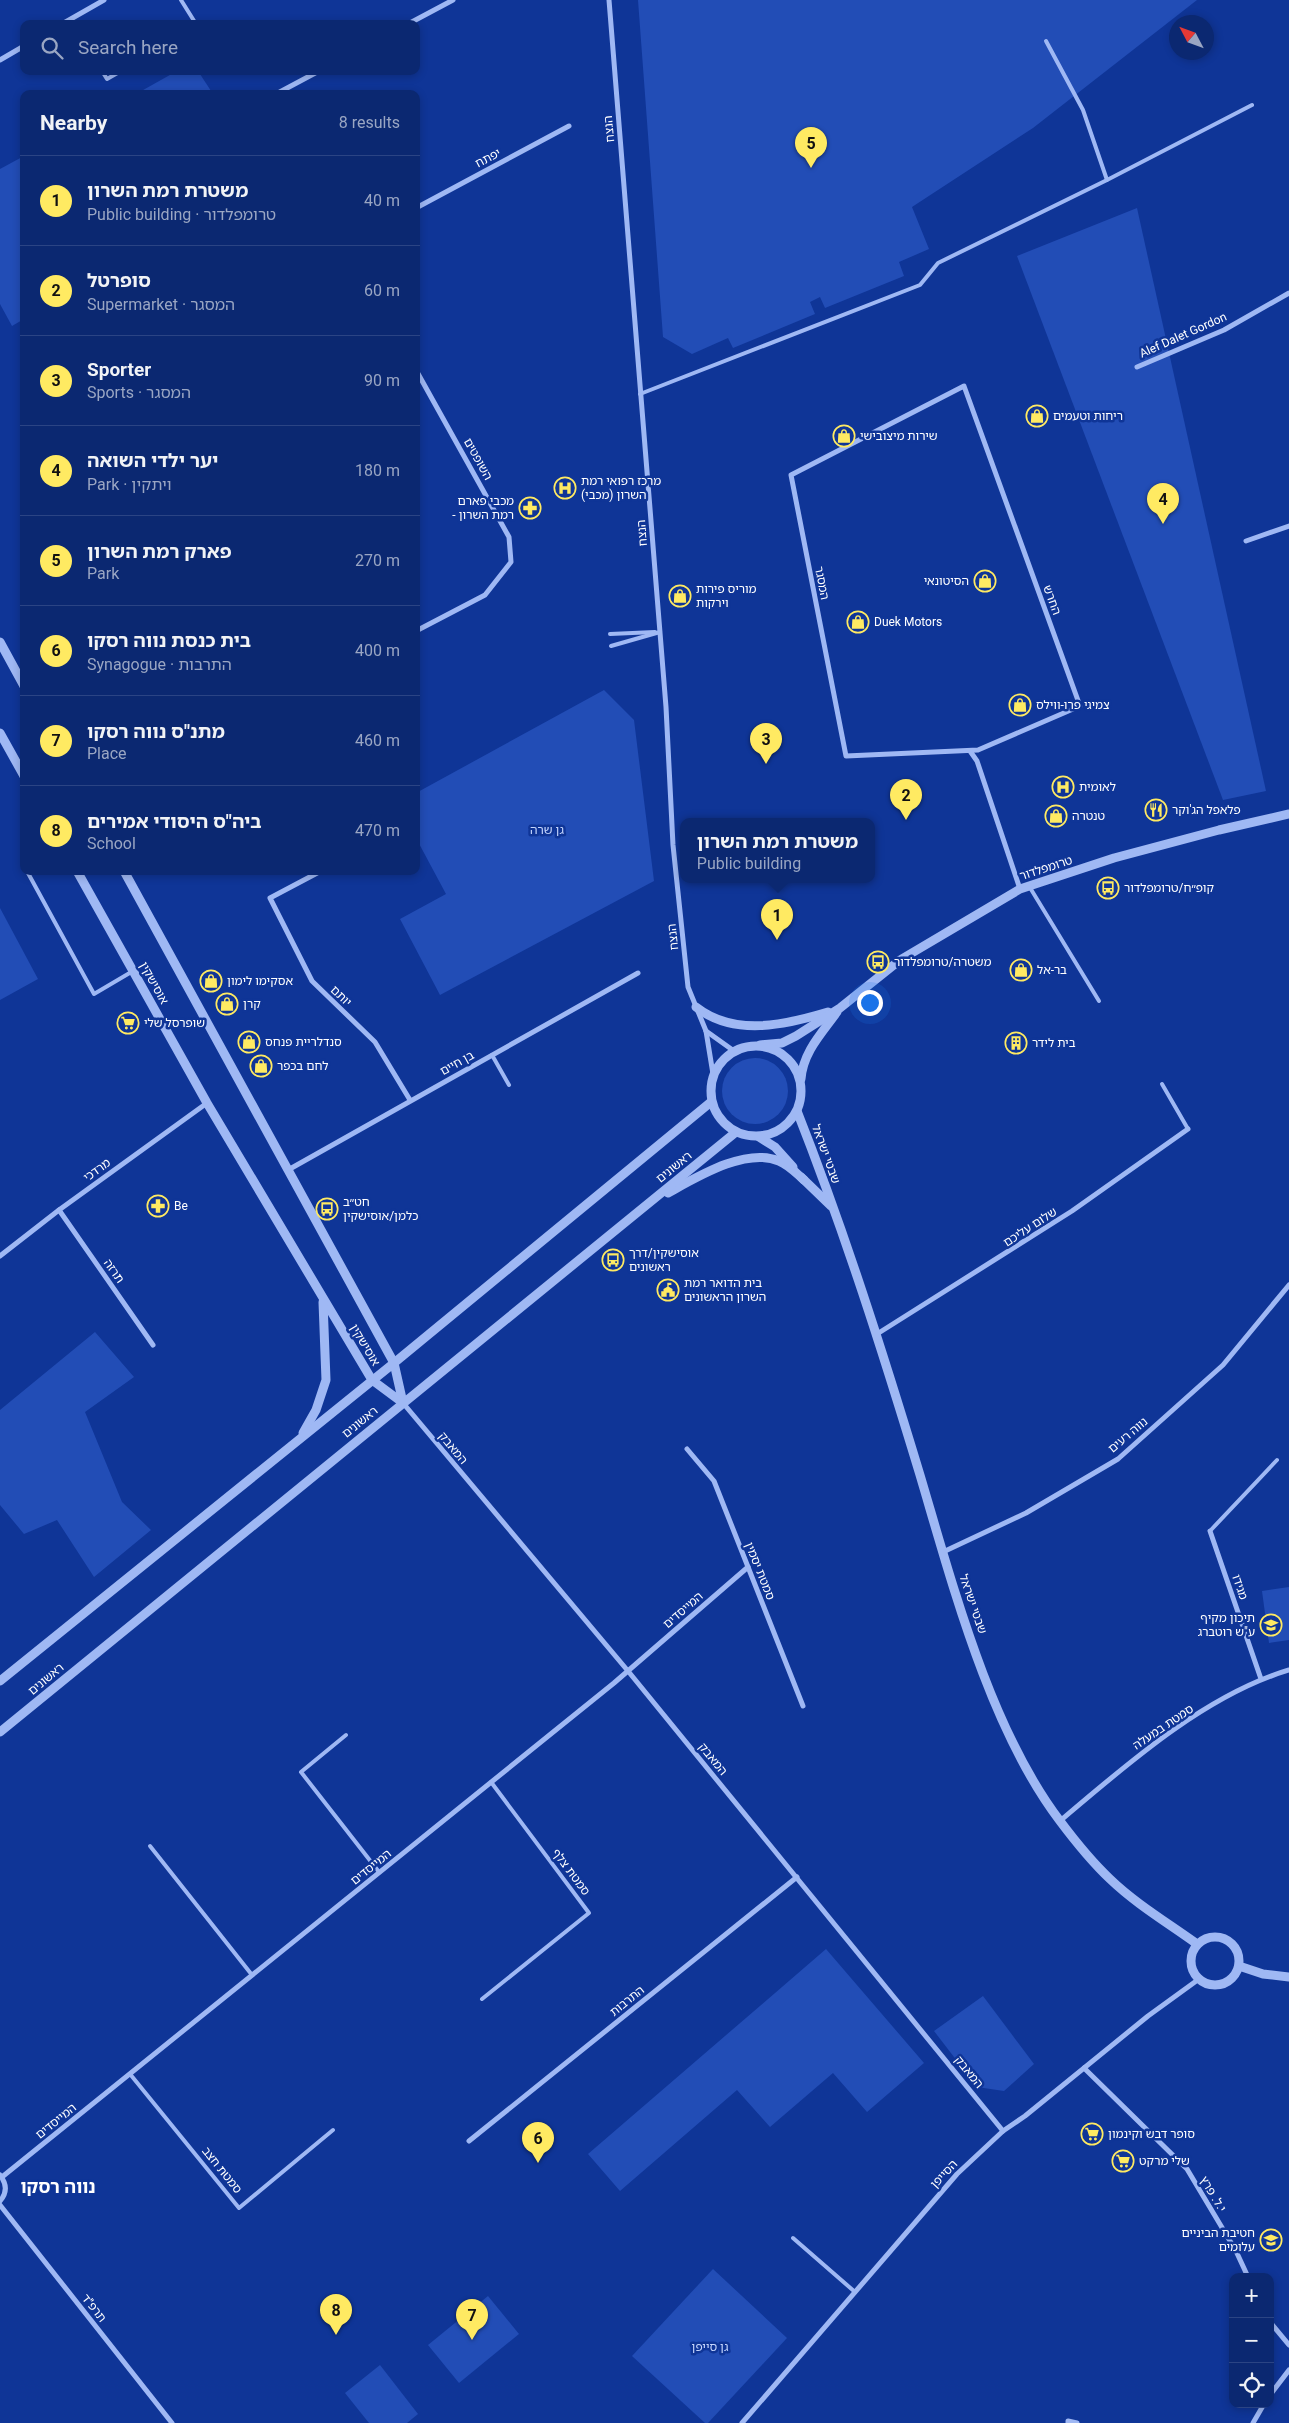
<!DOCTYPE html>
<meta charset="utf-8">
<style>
body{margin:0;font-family:Roboto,"Noto Sans Hebrew",sans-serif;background:#143076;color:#f1f3f6}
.controls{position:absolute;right:15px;bottom:15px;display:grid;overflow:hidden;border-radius:10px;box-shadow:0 2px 8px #0003}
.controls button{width:45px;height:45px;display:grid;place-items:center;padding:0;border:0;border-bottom:1px solid #2b4484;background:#0b2871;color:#f1f3f6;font:25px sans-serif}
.compass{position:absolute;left:1169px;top:15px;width:45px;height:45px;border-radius:50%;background:#0b2871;box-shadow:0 2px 8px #0003;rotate:311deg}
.you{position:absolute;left:869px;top:1002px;width:18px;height:18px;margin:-12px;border:4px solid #fff;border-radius:50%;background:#1a73e8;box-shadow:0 0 0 8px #1a73e833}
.badge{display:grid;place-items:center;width:32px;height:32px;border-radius:50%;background:#ffea62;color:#111;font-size:16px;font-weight:700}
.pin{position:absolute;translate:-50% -41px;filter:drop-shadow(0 1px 2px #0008)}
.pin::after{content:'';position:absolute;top:26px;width:18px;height:15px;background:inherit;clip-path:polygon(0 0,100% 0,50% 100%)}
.popup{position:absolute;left:680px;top:818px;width:195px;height:65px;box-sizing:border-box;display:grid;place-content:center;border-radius:10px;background:#0b2871;filter:drop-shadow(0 1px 4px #0005);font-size:16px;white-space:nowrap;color:#9aa6c3}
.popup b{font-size:19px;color:#f1f3f6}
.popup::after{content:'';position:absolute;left:50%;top:100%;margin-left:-10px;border:10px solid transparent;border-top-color:#0b2871}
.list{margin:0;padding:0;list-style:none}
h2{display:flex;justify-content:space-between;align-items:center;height:65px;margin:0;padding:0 20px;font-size:21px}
h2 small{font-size:16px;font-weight:400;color:#9aa6c3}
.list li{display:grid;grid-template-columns:32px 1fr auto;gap:15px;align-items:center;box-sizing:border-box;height:90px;padding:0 20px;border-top:1px solid #2b4484}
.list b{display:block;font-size:19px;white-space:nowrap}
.list p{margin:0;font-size:16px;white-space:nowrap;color:#9aa6c3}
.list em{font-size:16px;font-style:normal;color:#9aa6c3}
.icon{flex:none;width:28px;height:28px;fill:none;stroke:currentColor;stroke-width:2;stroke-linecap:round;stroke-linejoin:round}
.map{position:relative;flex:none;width:1289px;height:2423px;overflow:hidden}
.search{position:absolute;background:#0b2871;box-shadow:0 2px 8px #0003;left:20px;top:20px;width:400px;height:55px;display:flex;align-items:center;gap:12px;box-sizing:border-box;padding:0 18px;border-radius:10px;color:#9aa6c3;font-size:19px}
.panel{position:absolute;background:#0b2871;box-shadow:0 2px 8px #0003;left:20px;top:90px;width:400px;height:785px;border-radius:10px}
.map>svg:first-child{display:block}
.green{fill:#224db6}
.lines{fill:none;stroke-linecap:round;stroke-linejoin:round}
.service{stroke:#9fb8f4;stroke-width:4}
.minor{stroke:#9fb8f4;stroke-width:5}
.tertiary{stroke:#9fb8f4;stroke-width:9}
.labels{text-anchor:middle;stroke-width:5;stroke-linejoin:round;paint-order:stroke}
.street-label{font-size:12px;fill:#fff;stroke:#0f3597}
.poi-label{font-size:12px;fill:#fff;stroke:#0f3597;text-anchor:start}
.park-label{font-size:12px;fill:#c7d7fe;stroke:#0f3597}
.district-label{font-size:18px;font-weight:bold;fill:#fff;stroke:#0f3597}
</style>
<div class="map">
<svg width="1289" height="2423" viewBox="0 0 1289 2423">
<rect width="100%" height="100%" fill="#0f3597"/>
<g class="green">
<path d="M638,0H1197L1033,128L912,207L929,249L899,262L904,276L825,308L820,297L810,302L815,314L733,348L728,338L692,354L663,337Z"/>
<path d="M177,71H198L213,94H136Z"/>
<path d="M24,156V319L12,326L0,304V169Z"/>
<path d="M1137,208L1266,791L1223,800L1017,256Z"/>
<path d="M604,690L634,720L654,881L440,995L400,919L446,894L416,838V793Z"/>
<path d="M0,908L38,979L0,1000Z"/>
<circle cx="755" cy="1091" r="33"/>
<path d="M95,1332L134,1377L85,1412L122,1502L151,1530L94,1577L57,1520L24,1534L0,1505V1410Z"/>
<path d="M1289,1587V1640L1269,1643L1262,1591Z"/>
<path d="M826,1949L924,2063L867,2112L833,2073L770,2127L737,2090L620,2191L588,2154Z"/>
<path d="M983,1996L1034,2064L1004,2091L977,2087L934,2031Z"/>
<path d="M713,2269L787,2338L708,2423H705L632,2356Z"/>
<path d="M488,2296L519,2334L459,2383L428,2345Z"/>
<path d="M380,2365L418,2414L407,2423H369L345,2393Z"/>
</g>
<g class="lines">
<g class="service">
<path d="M181,0L196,24"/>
<path d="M1046,41L1083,110L1107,180"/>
<path d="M102,71L107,79L121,71"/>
<path d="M640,394L920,285L938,263L1107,180L1252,105"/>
<path d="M610,634L655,632"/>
<path d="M611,646L660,632"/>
<path d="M28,873L94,994L133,971"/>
<path d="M1029,886L1099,1001"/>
<path d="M492,1055L509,1085"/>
<path d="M1162,1084L1188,1129"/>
<path d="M1210,1531L1277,1460"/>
<path d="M346,1735L301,1772L379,1872"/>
<path d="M150,1846L252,1975"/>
<path d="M482,1999L589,1913L491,1782"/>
<path d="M130,2074L239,2208L333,2130"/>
<path d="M793,2238L855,2292"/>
</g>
<g class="minor">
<path d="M609,0L666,707L673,845L688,987L706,1031L713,1074"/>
<path d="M62,24L104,0"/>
<path d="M408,24L453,0"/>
<path d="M0,60L24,46"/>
<path d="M276,94L319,71"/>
<path d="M416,208L569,126"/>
<path d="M1137,367L1224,330L1289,293"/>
<path d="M416,370L509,537L511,562L485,595L416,631"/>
<path d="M964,386L1080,706L978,750L846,756L791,475Z"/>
<path d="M1246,541L1289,526"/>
<path d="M970,751L977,761L1020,889"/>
<path d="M321,871L270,898L312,981L375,1042L410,1100"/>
<path d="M706,1031L734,1051"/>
<path d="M288,1170L638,973"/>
<path d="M59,1210L153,1345"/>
<path d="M0,1256L59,1210L207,1103"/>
<path d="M877,1334L1072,1211L1188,1129"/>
<path d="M403,1403L628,1671L1003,2131"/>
<path d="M687,1449L714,1481L803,1706"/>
<path d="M1210,1531L1261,1679"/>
<path d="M943,1552L1026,1513L1118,1459L1223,1365L1289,1285"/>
<path d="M1060,1821C1126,1765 1205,1695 1289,1670"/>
<path d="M1084,2068L1187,2169L1236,2251L1248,2277"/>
<path d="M469,2141L797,1877"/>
<path d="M2,2177L614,1683L748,1567"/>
<path d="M0,2201C7,2193 7,2184 0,2175"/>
<path d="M0,2205L172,2423"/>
<path d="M1270,2322L1289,2345"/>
<path d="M1270,2395L1289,2370"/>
<path d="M742,2423L957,2174L1003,2131L1025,2116L1148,2016L1199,1979"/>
<path d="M1068,2423V2421L1077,2423"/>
<path d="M1253,2423L1264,2404"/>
</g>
<g class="tertiary">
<path d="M0,642L24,686"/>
<path d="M0,733L24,776"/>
<path d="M77,871L207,1103L372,1380L403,1403"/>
<path d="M124,871L394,1363L403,1403"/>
<path d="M696,1007C734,1037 785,1025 828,1012"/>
<path d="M760,1045L782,1043L796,1036L840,1008L900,960L1020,889L1114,858L1219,830L1289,814"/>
<circle cx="756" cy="1091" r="45"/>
<path d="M801,1079C803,1052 822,1033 837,1012"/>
<path d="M797,1111C844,1230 883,1353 920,1475C953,1586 990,1729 1060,1821C1075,1841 1092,1862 1110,1879C1136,1904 1168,1923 1197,1944"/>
<path d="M759,1137L775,1147L793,1167"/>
<path d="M801,1177L831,1206"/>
<path d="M668,1193C697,1177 746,1147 779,1161C789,1165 796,1173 804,1180"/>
<path d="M303,1433L316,1410L326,1380L323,1302"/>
<path d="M0,1681L394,1363L711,1102"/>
<path d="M0,1732L736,1132"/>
<circle cx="1215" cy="1961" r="24"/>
<path d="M1239,1966L1263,1974L1289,1977"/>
</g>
</g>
<defs>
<g id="shop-ring" transform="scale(1.125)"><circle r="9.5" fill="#0f3597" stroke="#ffea62" stroke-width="1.5"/><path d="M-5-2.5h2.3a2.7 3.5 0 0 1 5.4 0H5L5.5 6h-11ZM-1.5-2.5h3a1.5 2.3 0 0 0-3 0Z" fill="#ffea62"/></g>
<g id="hospital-ring" transform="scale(1.125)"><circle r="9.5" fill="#0f3597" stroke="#ffea62" stroke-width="1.5"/><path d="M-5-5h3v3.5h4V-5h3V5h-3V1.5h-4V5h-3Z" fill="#ffea62"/></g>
<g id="pharmacy-ring" transform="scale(1.125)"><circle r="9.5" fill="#0f3597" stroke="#ffea62" stroke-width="1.5"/><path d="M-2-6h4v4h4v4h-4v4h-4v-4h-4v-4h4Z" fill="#ffea62"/></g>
<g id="restaurant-ring" transform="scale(1.125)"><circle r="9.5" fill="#0f3597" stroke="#ffea62" stroke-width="1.5"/><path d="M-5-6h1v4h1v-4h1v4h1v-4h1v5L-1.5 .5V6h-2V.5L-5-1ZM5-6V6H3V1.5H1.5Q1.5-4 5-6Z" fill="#ffea62"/></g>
<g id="bus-ring" transform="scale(1.125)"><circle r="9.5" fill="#0f3597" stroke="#ffea62" stroke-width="1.5"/><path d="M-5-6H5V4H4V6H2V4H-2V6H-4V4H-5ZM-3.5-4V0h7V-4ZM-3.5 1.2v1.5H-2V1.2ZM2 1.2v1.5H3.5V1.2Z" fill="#ffea62"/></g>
<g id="supermarket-ring" transform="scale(1.125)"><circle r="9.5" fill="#0f3597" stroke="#ffea62" stroke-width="1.5"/><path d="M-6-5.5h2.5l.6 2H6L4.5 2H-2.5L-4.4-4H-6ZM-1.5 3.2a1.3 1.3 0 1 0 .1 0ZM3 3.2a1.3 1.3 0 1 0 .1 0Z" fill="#ffea62"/></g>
<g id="building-ring" transform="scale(1.125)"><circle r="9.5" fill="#0f3597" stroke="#ffea62" stroke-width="1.5"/><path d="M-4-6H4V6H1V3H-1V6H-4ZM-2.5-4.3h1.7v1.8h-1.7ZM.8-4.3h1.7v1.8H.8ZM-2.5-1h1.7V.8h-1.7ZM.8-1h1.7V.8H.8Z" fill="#ffea62"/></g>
<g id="civic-ring" transform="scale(1.125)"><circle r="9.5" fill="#0f3597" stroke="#ffea62" stroke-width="1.5"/><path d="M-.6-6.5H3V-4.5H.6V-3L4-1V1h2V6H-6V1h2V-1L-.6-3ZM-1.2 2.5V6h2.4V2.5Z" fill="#ffea62"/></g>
<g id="school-ring" transform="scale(1.125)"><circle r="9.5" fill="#0f3597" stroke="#ffea62" stroke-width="1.5"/><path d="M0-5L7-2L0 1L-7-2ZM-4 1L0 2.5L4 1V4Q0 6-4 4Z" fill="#ffea62"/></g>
</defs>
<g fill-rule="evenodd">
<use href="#shop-ring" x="1037" y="416"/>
<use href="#shop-ring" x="844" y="436"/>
<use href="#hospital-ring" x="565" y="488"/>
<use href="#pharmacy-ring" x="530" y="508"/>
<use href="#shop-ring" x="985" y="581"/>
<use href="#shop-ring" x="680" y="596"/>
<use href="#shop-ring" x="858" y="622"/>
<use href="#shop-ring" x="1020" y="705"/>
<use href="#hospital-ring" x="1063" y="787"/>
<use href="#restaurant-ring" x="1156" y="810"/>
<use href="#shop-ring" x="1056" y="816"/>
<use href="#bus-ring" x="1108" y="888"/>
<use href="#bus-ring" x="878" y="962"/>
<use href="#shop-ring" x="1021" y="970"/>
<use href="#shop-ring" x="211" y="981"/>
<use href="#shop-ring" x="227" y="1004"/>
<use href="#supermarket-ring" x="128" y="1023"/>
<use href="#shop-ring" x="249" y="1042"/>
<use href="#building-ring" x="1016" y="1043"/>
<use href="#shop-ring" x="261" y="1066"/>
<use href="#pharmacy-ring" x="158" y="1206"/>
<use href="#bus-ring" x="327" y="1209"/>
<use href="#bus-ring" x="613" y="1260"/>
<use href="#civic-ring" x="668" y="1290"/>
<use href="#school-ring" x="1271" y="1625"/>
<use href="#supermarket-ring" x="1092" y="2134"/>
<use href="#supermarket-ring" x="1123" y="2161"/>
<use href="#school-ring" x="1271" y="2240"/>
</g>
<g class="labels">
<g class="street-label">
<text transform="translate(609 129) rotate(-95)" y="4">הנצח</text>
<text transform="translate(488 158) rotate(-28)" y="4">יפתח</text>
<text transform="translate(1183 335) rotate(-24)" y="4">Alef Dalet Gordon</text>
<text transform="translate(478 459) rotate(61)" y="4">השופטים</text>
<text transform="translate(642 533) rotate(-94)" y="4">הנצח</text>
<text transform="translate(822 583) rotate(79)" y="4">המסגר</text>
<text transform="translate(1052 600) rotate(70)" y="4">החרש</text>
<text transform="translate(1046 868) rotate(-18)" y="4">טרומפלדור</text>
<text transform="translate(673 937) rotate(-96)" y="4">הנצח</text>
<text transform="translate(154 983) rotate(61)" y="4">אוסישקין</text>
<text transform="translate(341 996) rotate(44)" y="4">יותם</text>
<text transform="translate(457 1063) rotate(-29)" y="4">בן חיים</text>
<text transform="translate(826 1154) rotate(70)" y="4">שבטי ישראל</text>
<text transform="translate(674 1167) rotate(-39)" y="4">ראשונים</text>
<text transform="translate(97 1170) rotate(-36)" y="4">מרדכי</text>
<text transform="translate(1030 1227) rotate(-33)" y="4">שלום עליכם</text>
<text transform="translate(114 1271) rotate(55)" y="4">תרזה</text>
<text transform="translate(365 1345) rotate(59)" y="4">אוסישקין</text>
<text transform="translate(360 1422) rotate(-39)" y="4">ראשונים</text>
<text transform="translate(1128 1435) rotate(-40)" y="4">נווה רעים</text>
<text transform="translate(453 1448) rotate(50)" y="4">המאבק</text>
<text transform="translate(760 1571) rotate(68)" y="4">סמטת יסמין</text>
<text transform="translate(1240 1587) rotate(71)" y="4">מגידו</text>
<text transform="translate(973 1604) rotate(71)" y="4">שבטי ישראל</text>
<text transform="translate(683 1610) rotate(-41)" y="4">המייסדים</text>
<text transform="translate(46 1679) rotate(-40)" y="4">ראשונים</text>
<text transform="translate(1163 1727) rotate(-34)" y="4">סמטת במעלה</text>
<text transform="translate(713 1759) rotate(51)" y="4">המאבק</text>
<text transform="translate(371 1867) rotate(-39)" y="4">המייסדים</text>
<text transform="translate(571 1872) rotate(53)" y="4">סמטת צלף</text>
<text transform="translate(627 2001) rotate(-39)" y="4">התרבות</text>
<text transform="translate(969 2072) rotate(51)" y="4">המאבק</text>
<text transform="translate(56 2121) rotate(-39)" y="4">המייסדים</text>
<text transform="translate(222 2170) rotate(51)" y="4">סמטת חצב</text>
<text transform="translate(944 2174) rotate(-47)" y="4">הסייפן</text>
<text transform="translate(1213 2194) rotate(59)" y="4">י.ל. פרץ</text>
<text transform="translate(94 2308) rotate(52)" y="4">תרפ"ד</text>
</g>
<g class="poi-label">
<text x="1053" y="420">ריחות וטעמים</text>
<text x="860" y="440">שירות מיצובישי</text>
<text x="581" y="485">מרכז רפואי רמת<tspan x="581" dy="14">השרון (מכבי)</tspan></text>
<text x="514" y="505" text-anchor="end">מכבי פארם<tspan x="514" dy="14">- רמת השרון</tspan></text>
<text x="969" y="585" text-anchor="end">הסיטונאי</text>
<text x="696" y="593">מוריס פירות<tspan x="696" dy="14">וירקות</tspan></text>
<text x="874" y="626">Duek Motors</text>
<text x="1036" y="709">צמיגי פרו-ווילס</text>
<text x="1079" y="791">לאומית</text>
<text x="1172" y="814">פלאפל הג'וקר</text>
<text x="1072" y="820">טנטרה</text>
<text x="1124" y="892">קופ״ח/טרומפלדור</text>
<text x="894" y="966">משטרה/טרומפלדור</text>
<text x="1037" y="974">בר-אל</text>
<text x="227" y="985">אסקימו לימון</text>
<text x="243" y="1008">קרן</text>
<text x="144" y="1027">שופרסל שלי</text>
<text x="265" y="1046">סנדלריית פנחס</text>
<text x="1032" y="1047">בית לידר</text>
<text x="277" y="1070">לחם בכפר</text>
<text x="343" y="1206">חט״ב<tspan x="343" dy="14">כלמן/אוסישקין</tspan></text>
<text x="174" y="1210">Be</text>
<text x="629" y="1257">אוסישקין/דרך<tspan x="629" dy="14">ראשונים</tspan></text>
<text x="684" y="1287">בית הדואר רמת<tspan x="684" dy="14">השרון הראשונים</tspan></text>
<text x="1255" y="1622" text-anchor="end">תיכון מקיף<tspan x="1255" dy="14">ע"ש רוטברג</tspan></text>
<text x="1108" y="2138">סופר דבש וקינמון</text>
<text x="1139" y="2165">שלי מרקט</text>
<text x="1255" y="2237" text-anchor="end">חטיבת הביניים<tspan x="1255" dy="14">עלומים</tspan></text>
</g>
<g class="park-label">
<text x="547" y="834">גן שרה</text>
<text x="710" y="2351">גן סייפן</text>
</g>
<g class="district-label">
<text x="58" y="2193">נווה רסקו</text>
</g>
</g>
</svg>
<div class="controls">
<button>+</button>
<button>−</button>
<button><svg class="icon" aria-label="locate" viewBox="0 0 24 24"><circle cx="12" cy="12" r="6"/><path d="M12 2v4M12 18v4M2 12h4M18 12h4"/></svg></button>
</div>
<svg class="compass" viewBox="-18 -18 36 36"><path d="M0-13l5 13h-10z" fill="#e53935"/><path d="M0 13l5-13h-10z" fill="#9aa6c3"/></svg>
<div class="you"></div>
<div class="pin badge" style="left:777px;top:940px">1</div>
<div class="popup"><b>משטרת רמת השרון</b>Public building</div>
<div class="pin badge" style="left:906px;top:820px">2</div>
<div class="pin badge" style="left:766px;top:764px">3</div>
<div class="pin badge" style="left:1163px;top:524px">4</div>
<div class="pin badge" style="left:811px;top:168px">5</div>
<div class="pin badge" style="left:538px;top:2163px">6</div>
<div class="pin badge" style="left:472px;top:2340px">7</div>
<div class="pin badge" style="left:336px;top:2335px">8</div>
<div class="search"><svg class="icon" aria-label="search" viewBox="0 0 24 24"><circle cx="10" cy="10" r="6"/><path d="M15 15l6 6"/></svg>Search here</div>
<section class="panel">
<h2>Nearby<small>8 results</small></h2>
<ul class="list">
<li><span class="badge">1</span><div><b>משטרת רמת השרון</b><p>Public building · טרומפלדור</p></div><em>40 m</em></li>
<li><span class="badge">2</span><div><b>סופרטל</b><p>Supermarket · המסגר</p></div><em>60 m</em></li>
<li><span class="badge">3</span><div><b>Sporter</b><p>Sports · המסגר</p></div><em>90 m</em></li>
<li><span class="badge">4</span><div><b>יער ילדי השואה</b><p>Park · ויתקין</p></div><em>180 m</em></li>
<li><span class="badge">5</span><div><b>פארק רמת השרון</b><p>Park</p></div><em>270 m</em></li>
<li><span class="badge">6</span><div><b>בית כנסת נווה רסקו</b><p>Synagogue · התרבות</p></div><em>400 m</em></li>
<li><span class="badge">7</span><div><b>מתנ&quot;ס נווה רסקו</b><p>Place</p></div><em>460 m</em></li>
<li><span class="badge">8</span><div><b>ביה&quot;ס היסודי אמירים</b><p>School</p></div><em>470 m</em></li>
</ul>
</section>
</div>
